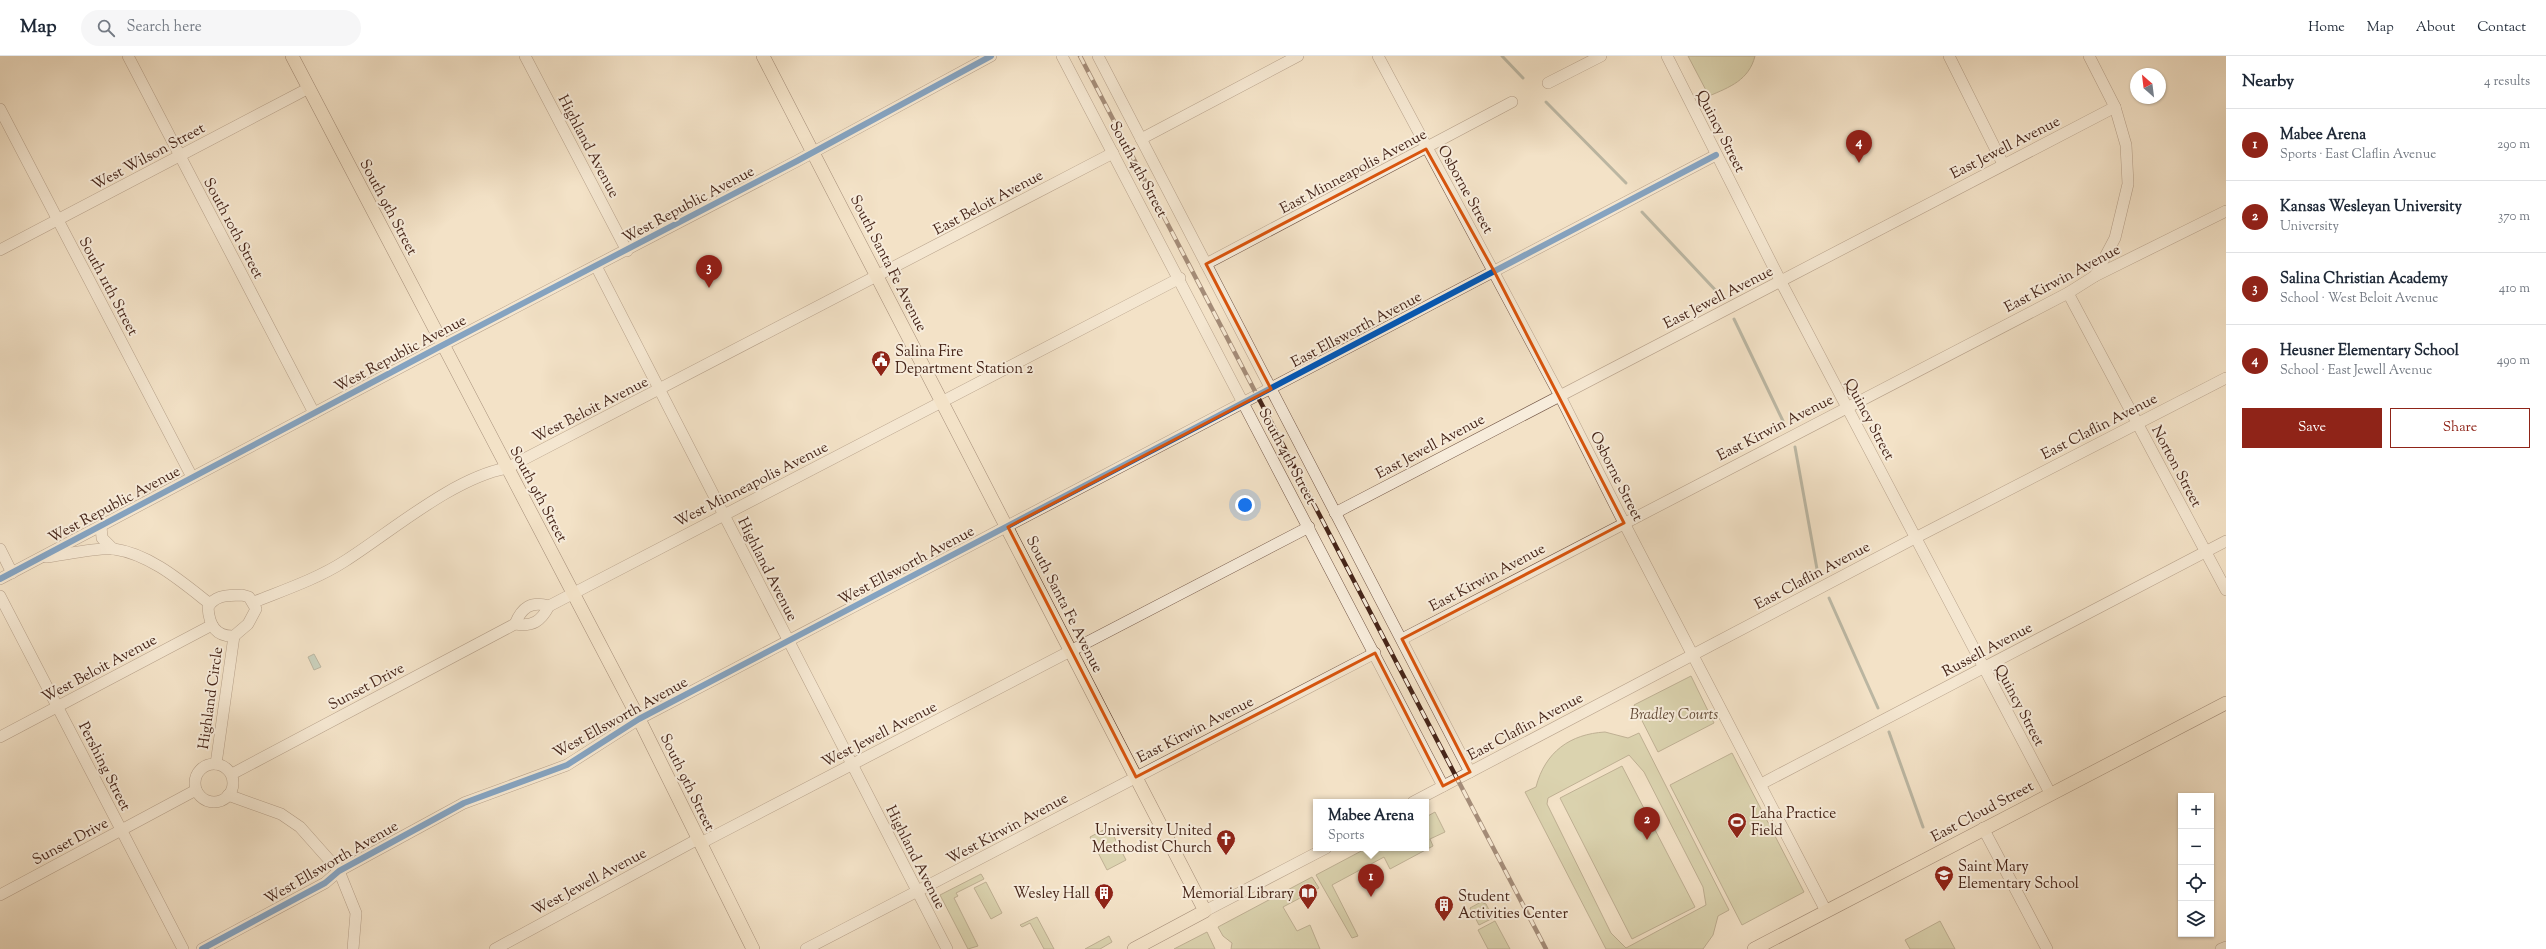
<!DOCTYPE html>
<meta charset="utf-8">
<style>
body{margin:0;font-family:"Sorts Mill Goudy",serif;background:#f6f6f7;color:#1f2937}
.controls{position:absolute;right:12px;bottom:12px;display:grid;overflow:hidden;border-radius:0px;box-shadow:0 1px 3px #0004}
.controls button{width:36px;height:36px;display:grid;place-items:center;padding:0;border:0;border-bottom:1px solid #e0e1e3;background:#fff;color:#1f2937;font:20px sans-serif}
.compass{position:absolute;left:2130px;top:12px;width:36px;height:36px;border-radius:50%;background:#fff;box-shadow:0 1px 3px #0004;rotate:332deg}
.you{position:absolute;left:1245px;top:449px;width:14px;height:14px;margin:-10px;border:3px solid #fff;border-radius:50%;background:#1a73e8;box-shadow:0 0 0 6px #1a73e833}
.badge{display:grid;place-items:center;width:26px;height:26px;border-radius:50%;background:#8f2418;color:#fff;font-size:13px;font-weight:700}
.pin{position:absolute;translate:-50% -33px;filter:drop-shadow(0 1px 2px #0008)}
.pin::after{content:'';position:absolute;top:21px;width:14px;height:12px;background:inherit;clip-path:polygon(0 0,100% 0,50% 100%)}
.popup{position:absolute;left:1313px;top:743px;width:116px;height:52px;box-sizing:border-box;display:grid;place-content:center;border-radius:0px;background:#fff;filter:drop-shadow(0 1px 3px #0005);font-size:13px;white-space:nowrap;color:#747a83}
.popup b{font-size:15px;color:#1f2937}
.popup::after{content:'';position:absolute;left:50%;top:100%;margin-left:-8px;border:8px solid transparent;border-top-color:#fff}
.list{margin:0;padding:0;list-style:none}
h2{display:flex;justify-content:space-between;align-items:center;height:52px;margin:0;padding:0 16px;font-size:17px}
h2 small{font-size:13px;font-weight:400;color:#747a83}
.list li{display:grid;grid-template-columns:26px 1fr auto;gap:12px;align-items:center;box-sizing:border-box;height:72px;padding:0 16px;border-top:1px solid #e0e1e3}
.list b{display:block;font-size:15px;white-space:nowrap}
.list p{margin:0;font-size:13px;white-space:nowrap;color:#747a83}
.list em{font-size:13px;font-style:normal;color:#747a83}
.actions{display:flex;gap:8px;padding:12px 16px}
.actions a{flex:1;padding:9px 0;border:1px solid #8f2418;border-radius:0px;text-align:center;font-size:14px;color:#8f2418}
.actions .main{background:#8f2418;color:#fff}
.icon{flex:none;width:22px;height:22px;fill:none;stroke:currentColor;stroke-width:2;stroke-linecap:round;stroke-linejoin:round}
.map{position:relative;flex:none;width:2226px;height:893px;overflow:hidden}
header{display:flex;align-items:center;gap:24px;box-sizing:border-box;height:56px;padding:0 20px;background:#fff;border-bottom:1px solid #e0e1e3}
header strong{font-size:19px}
nav{display:flex;gap:22px;margin-inline-start:auto;font-size:14px}
.search{width:280px;height:36px;background:#f6f6f7;display:flex;align-items:center;gap:10px;box-sizing:border-box;padding:0 14px;border-radius:22px;color:#747a83;font-size:15px}
main{display:flex}
aside{flex:1;background:#fff}
.map>svg:first-child{display:block}
.green{fill:#bec293;stroke:#827456;fill-rule:evenodd}
.water{fill:#9bbeb3;stroke:#798175}
.lines{fill:none;stroke-linecap:round;stroke-linejoin:round}
.stream{stroke:#798175;stroke-width:3}
.minor-casing{stroke:#715444;stroke-width:12}
.major-casing{stroke:#462519;stroke-width:14}
.minor{stroke:#f7ecdb;stroke-width:11}
.major{stroke:#f3e2c7;stroke-width:13}
.rail-casing{stroke:#462519;stroke-width:4.5}
.rail{stroke:#f7ecdb;stroke-width:3;stroke-dasharray:9;stroke-linecap:butt}
.cycleway-casing{stroke:#f7ecdb;stroke-width:8}
.cycleway{stroke:#0057b8;stroke-width:6}
.marked{fill:none;stroke:#d8540d;stroke-width:3;stroke-linejoin:round}
.labels{text-anchor:middle;stroke-width:4;stroke-linejoin:round;paint-order:stroke}
.street-label{font-size:15px;fill:#462519;stroke:#f7ecdb}
.poi-label{font-size:15px;fill:#462519;stroke:#f7ecdb;text-anchor:start}
.park-label{font-size:15px;font-style:italic;fill:#644c38;stroke:#f7ecdb}
</style>
<header>
<strong>Map</strong>
<div class="search"><svg class="icon" aria-label="search" viewBox="0 0 24 24"><circle cx="10" cy="10" r="6"/><path d="M15 15l6 6"/></svg>Search here</div>
<nav><a>Home</a><a>Map</a><a>About</a><a>Contact</a></nav>
</header>
<main>
<div class="map">
<svg width="2226" height="893" viewBox="0 0 2226 893">
<rect width="100%" height="100%" fill="#f3e2c7"/>
<filter id="stains"><feTurbulence type="fractalNoise" baseFrequency=".005" numOctaves="4"/><feColorMatrix values="0 0 0 0 .2 0 0 0 0 .09 0 0 0 0 .02 0 0 0 .5 -.17"/></filter>
<radialGradient id="worn" r=".72"><stop offset=".6" stop-color="#630" stop-opacity="0"/><stop offset="1" stop-color="#630" stop-opacity=".3"/></radialGradient>
<g class="green">
<path d="M1688,0H1755C1749,24 1730,31 1709,40Z"/>
<path d="M1691,620L1714,667L1658,696L1634,649Z"/>
<path d="M1605,676L1628,682L1639,677L1729,854L1718,860L1713,879L1703,893H1606L1525,736L1536,731C1545,696 1570,678 1605,676ZM1629,699L1644,716L1703,831L1706,849L1626,892L1611,877L1547,748L1548,742Z"/>
<path d="M1732,697L1804,836L1742,869L1670,729Z"/>
<path d="M1622,710L1695,851L1632,883L1560,742Z"/>
<path d="M1435,756L1445,776L1430,783L1433,790L1390,813L1384,801L1332,829L1358,880L1352,882L1316,819L1367,792H1426V761Z"/>
<path d="M1109,771L1126,804L1107,814L1090,781Z"/>
<path d="M981,818L984,823L956,837L958,840L954,842L978,890L968,893L940,839Z"/>
<path d="M1312,821L1319,832L1283,851L1297,875L1310,869L1320,893H1231L1232,887L1223,880L1218,871Z"/>
<path d="M986,826L1002,857L991,863L974,832Z"/>
<path d="M1481,846L1486,848L1493,862L1479,869L1470,852Z"/>
<path d="M1037,861L1054,893H1044L1030,867L1022,871L1020,869Z"/>
<path d="M1495,865L1510,893H1488L1478,874Z"/>
<path d="M1940,865L1955,893H1910L1905,884Z"/>
<path d="M1207,876L1215,893H1174Z"/>
<path d="M1109,880L1112,886L1100,893H1085Z"/>
</g>
<path class="water" d="M314,598L321,611L314,614L308,601Z"/>
<g class="lines">
<g class="stream">
<path d="M1502,0L1523,22"/>
<path d="M1546,46L1626,127"/>
<path d="M1642,156L1720,239"/>
<path d="M1734,263L1783,365"/>
<path d="M1795,391L1817,513"/>
<path d="M1829,542L1878,652"/>
<path d="M1889,676L1923,771"/>
</g>
<g class="minor-casing">
<g id="minor">
<path d="M128,0L314,357"/>
<path d="M525,0L627,195"/>
<path d="M1062,0L1443,730"/>
<path d="M1098,0L1470,716"/>
<path d="M1378,0L1560,340L1624,467L1826,855"/>
<path d="M1667,0L1781,226L2050,737"/>
<path d="M1949,0L2003,108"/>
<path d="M2089,0L2115,51L2126,89L2128,128L2115,182L2095,220"/>
<path d="M1548,27L1601,0"/>
<path d="M0,53L192,421"/>
<path d="M1141,83L1298,0"/>
<path d="M0,194L309,32"/>
<path d="M1206,208L1512,46"/>
<path d="M596,210L947,893"/>
<path d="M2068,237L2226,534"/>
<path d="M1335,457L2115,51"/>
<path d="M101,470L102,482L113,493"/>
<path d="M0,493L12,517"/>
<path d="M46,501C63,499 99,491 114,493C150,498 182,526 210,548"/>
<path d="M0,523L443,289L797,105L991,0"/>
<path d="M242,539L249,541L256,553L248,568L234,580C215,581 209,568 208,551C216,538 228,540 242,539Z"/>
<path d="M0,540L183,893"/>
<path d="M254,546C284,534 317,523 345,505C392,475 453,422 507,412L1113,97"/>
<path d="M515,568C522,551 531,545 549,550"/>
<path d="M1402,583L2068,237L2095,220L2226,155"/>
<path d="M0,681L212,569"/>
<path d="M216,708L234,580"/>
<circle cx="214" cy="727" r="19"/>
<path d="M232,718L515,568C533,571 541,565 549,550L1180,222"/>
<path d="M1761,728L2226,485"/>
<path d="M228,739L281,758L300,771L339,815L356,857L353,893"/>
<path d="M1413,746L1915,482L2226,322"/>
<path d="M1983,772L2047,893"/>
<path d="M701,787L1309,471"/>
<path d="M0,839L196,734"/>
<path d="M1205,855L1326,792"/>
<path d="M202,893L325,827L339,815L464,747L567,709L639,663L1716,99"/>
<path d="M495,893L698,783"/>
<path d="M806,893L1375,597"/>
<path d="M2221,893L2226,891"/>
</g>
</g>
<g class="major-casing">
<g id="major">
<path d="M292,0L639,663L753,893"/>
<path d="M763,0L1205,855L1134,893"/>
<path d="M1754,893L2226,647"/>
</g>
</g>
<use href="#minor" class="minor"/>
<use href="#major" class="major"/>
<g class="rail-casing">
<path id="rail" d="M1080,0L1546,893"/>
</g>
<use href="#rail" class="rail"/>
<g class="cycleway-casing">
<g id="cycleway">
<path d="M0,523L443,289L797,105L991,0"/>
<path d="M202,893L325,827L339,815L464,747L567,709L639,663L1716,99"/>
</g>
</g>
<use href="#cycleway" class="cycleway"/>
</g>
<path d="M0 0H2226V893H0ZM1426,93L1494,215L1624,467L1402,583L1470,716L1443,730L1375,597L1136,721L1008,471L1271,333L1206,208Z" fill="#f3e2c7" fill-opacity=".55" fill-rule="evenodd"/>
<path class="marked" d="M1426,93L1494,215L1624,467L1402,583L1470,716L1443,730L1375,597L1136,721L1008,471L1271,333L1206,208Z"/>
<defs>
<g id="civic-pin" transform="scale(1)"><path d="M0 17L-7.5 6A9.5 9.5 0 1 1 7.5 6Z" fill="#8f2418" stroke="#f7ecdb"/><path d="M-.6-6.5H3V-4.5H.6V-3L4-1V1h2V6H-6V1h2V-1L-.6-3ZM-1.2 2.5V6h2.4V2.5Z" fill="#fff"/></g>
<g id="stadium-pin" transform="scale(1)"><path d="M0 17L-7.5 6A9.5 9.5 0 1 1 7.5 6Z" fill="#8f2418" stroke="#f7ecdb"/><path d="M0-5a6.5 5 0 1 0 0 10a6.5 5 0 1 0 0-10ZM-3.5-1.8h7v3.6h-7Z" fill="#fff"/></g>
<g id="church-pin" transform="scale(1)"><path d="M0 17L-7.5 6A9.5 9.5 0 1 1 7.5 6Z" fill="#8f2418" stroke="#f7ecdb"/><path d="M-1.2-6h2.4v3.5h3.3v2.4h-3.3V6h-2.4V-.1h-3.3v-2.4h3.3Z" fill="#fff"/></g>
<g id="school-pin" transform="scale(1)"><path d="M0 17L-7.5 6A9.5 9.5 0 1 1 7.5 6Z" fill="#8f2418" stroke="#f7ecdb"/><path d="M0-5L7-2L0 1L-7-2ZM-4 1L0 2.5L4 1V4Q0 6-4 4Z" fill="#fff"/></g>
<g id="building-pin" transform="scale(1)"><path d="M0 17L-7.5 6A9.5 9.5 0 1 1 7.5 6Z" fill="#8f2418" stroke="#f7ecdb"/><path d="M-4-6H4V6H1V3H-1V6H-4ZM-2.5-4.3h1.7v1.8h-1.7ZM.8-4.3h1.7v1.8H.8ZM-2.5-1h1.7V.8h-1.7ZM.8-1h1.7V.8H.8Z" fill="#fff"/></g>
<g id="library-pin" transform="scale(1)"><path d="M0 17L-7.5 6A9.5 9.5 0 1 1 7.5 6Z" fill="#8f2418" stroke="#f7ecdb"/><path d="M-6-4Q-3-5.5-.7-3.5V5Q-3 3-6 4ZM6-4Q3-5.5 .7-3.5V5Q3 3 6 4Z" fill="#fff"/></g>
</defs>
<g fill-rule="evenodd">
<use href="#civic-pin" x="881" y="304"/>
<use href="#stadium-pin" x="1737" y="766"/>
<use href="#church-pin" x="1226" y="783"/>
<use href="#school-pin" x="1944" y="819"/>
<use href="#building-pin" x="1104" y="837"/>
<use href="#library-pin" x="1308" y="837"/>
<use href="#building-pin" x="1444" y="849"/>
</g>
<g class="labels">
<g class="street-label">
<text transform="translate(1721 75) rotate(63)" y="5">Quincy Street</text>
<text transform="translate(589 90) rotate(62)" y="5">Highland Avenue</text>
<text transform="translate(2005 91) rotate(-27)" y="5">East Jewell Avenue</text>
<text transform="translate(148 100) rotate(-28)" y="5">West Wilson Street</text>
<text transform="translate(1139 113) rotate(62)" y="5">South 4th Street</text>
<text transform="translate(1353 115) rotate(-28)" y="5">East Minneapolis Avenue</text>
<text transform="translate(1466 133) rotate(61)" y="5">Osborne Street</text>
<text transform="translate(988 146) rotate(-28)" y="5">East Beloit Avenue</text>
<text transform="translate(688 148) rotate(-28)" y="5">West Republic Avenue</text>
<text transform="translate(389 151) rotate(62)" y="5">South 9th Street</text>
<text transform="translate(234 172) rotate(62)" y="5">South 10th Street</text>
<text transform="translate(889 207) rotate(63)" y="5">South Santa Fe Avenue</text>
<text transform="translate(2062 222) rotate(-28)" y="5">East Kirwin Avenue</text>
<text transform="translate(109 230) rotate(62)" y="5">South 11th Street</text>
<text transform="translate(1718 241) rotate(-27)" y="5">East Jewell Avenue</text>
<text transform="translate(1356 273) rotate(-28)" y="5">East Ellsworth Avenue</text>
<text transform="translate(400 297) rotate(-28)" y="5">West Republic Avenue</text>
<text transform="translate(590 353) rotate(-27)" y="5">West Beloit Avenue</text>
<text transform="translate(1870 363) rotate(62)" y="5">Quincy Street</text>
<text transform="translate(2099 370) rotate(-27)" y="5">East Claflin Avenue</text>
<text transform="translate(1775 371) rotate(-27)" y="5">East Kirwin Avenue</text>
<text transform="translate(1430 390) rotate(-28)" y="5">East Jewell Avenue</text>
<text transform="translate(1288 400) rotate(62)" y="5">South 4th Street</text>
<text transform="translate(2177 410) rotate(62)" y="5">Norton Street</text>
<text transform="translate(1617 420) rotate(63)" y="5">Osborne Street</text>
<text transform="translate(751 428) rotate(-27)" y="5">West Minneapolis Avenue</text>
<text transform="translate(539 438) rotate(62)" y="5">South 9th Street</text>
<text transform="translate(114 448) rotate(-28)" y="5">West Republic Avenue</text>
<text transform="translate(906 509) rotate(-28)" y="5">West Ellsworth Avenue</text>
<text transform="translate(768 513) rotate(63)" y="5">Highland Avenue</text>
<text transform="translate(1812 519) rotate(-28)" y="5">East Claflin Avenue</text>
<text transform="translate(1487 521) rotate(-28)" y="5">East Kirwin Avenue</text>
<text transform="translate(1065 548) rotate(63)" y="5">South Santa Fe Avenue</text>
<text transform="translate(1987 593) rotate(-28)" y="5">Russell Avenue</text>
<text transform="translate(99 612) rotate(-28)" y="5">West Beloit Avenue</text>
<text transform="translate(366 630) rotate(-28)" y="5">Sunset Drive</text>
<text transform="translate(210 642) rotate(-82)" y="5">Highland Circle</text>
<text transform="translate(2020 649) rotate(62)" y="5">Quincy Street</text>
<text transform="translate(620 661) rotate(-29)" y="5">West Ellsworth Avenue</text>
<text transform="translate(1525 670) rotate(-28)" y="5">East Claflin Avenue</text>
<text transform="translate(1195 673) rotate(-27)" y="5">East Kirwin Avenue</text>
<text transform="translate(879 678) rotate(-27)" y="5">West Jewell Avenue</text>
<text transform="translate(105 710) rotate(63)" y="5">Pershing Street</text>
<text transform="translate(688 726) rotate(64)" y="5">South 9th Street</text>
<text transform="translate(1982 755) rotate(-28)" y="5">East Cloud Street</text>
<text transform="translate(1007 772) rotate(-28)" y="5">West Kirwin Avenue</text>
<text transform="translate(70 785) rotate(-28)" y="5">Sunset Drive</text>
<text transform="translate(916 801) rotate(63)" y="5">Highland Avenue</text>
<text transform="translate(331 806) rotate(-30)" y="5">West Ellsworth Avenue</text>
<text transform="translate(589 825) rotate(-28)" y="5">West Jewell Avenue</text>
</g>
<g class="poi-label">
<text x="895" y="300">Salina Fire<tspan x="895" dy="17">Department Station 2</tspan></text>
<text x="1751" y="762">Laha Practice<tspan x="1751" dy="17">Field</tspan></text>
<text x="1212" y="779" text-anchor="end">University United<tspan x="1212" dy="17">Methodist Church</tspan></text>
<text x="1958" y="815">Saint Mary<tspan x="1958" dy="17">Elementary School</tspan></text>
<text x="1090" y="842" text-anchor="end">Wesley Hall</text>
<text x="1294" y="842" text-anchor="end">Memorial Library</text>
<text x="1458" y="845">Student<tspan x="1458" dy="17">Activities Center</tspan></text>
</g>
<g class="park-label">
<text x="1674" y="663">Bradley Courts</text>
</g>
</g>
<rect width="100%" height="100%" filter="url(#stains)"/>
<rect width="100%" height="100%" fill="url(#worn)"/>
</svg>
<div class="controls">
<button>+</button>
<button>−</button>
<button><svg class="icon" aria-label="locate" viewBox="0 0 24 24"><circle cx="12" cy="12" r="6"/><path d="M12 2v4M12 18v4M2 12h4M18 12h4"/></svg></button>
<button><svg class="icon" aria-label="layers" viewBox="0 0 24 24"><path d="M12 4l9 5-9 5-9-5zM3 14l9 5 9-5"/></svg></button>
</div>
<svg class="compass" viewBox="-18 -18 36 36"><path d="M0-13l5 13h-10z" fill="#e53935"/><path d="M0 13l5-13h-10z" fill="#747a83"/></svg>
<div class="you"></div>
<div class="pin badge" style="left:1371px;top:841px">1</div>
<div class="popup"><b>Mabee Arena</b>Sports</div>
<div class="pin badge" style="left:1647px;top:784px">2</div>
<div class="pin badge" style="left:709px;top:232px">3</div>
<div class="pin badge" style="left:1859px;top:107px">4</div>
</div>
<aside>
<h2>Nearby<small>4 results</small></h2>
<ul class="list">
<li><span class="badge">1</span><div><b>Mabee Arena</b><p>Sports · East Claflin Avenue</p></div><em>290 m</em></li>
<li><span class="badge">2</span><div><b>Kansas Wesleyan University</b><p>University</p></div><em>370 m</em></li>
<li><span class="badge">3</span><div><b>Salina Christian Academy</b><p>School · West Beloit Avenue</p></div><em>410 m</em></li>
<li><span class="badge">4</span><div><b>Heusner Elementary School</b><p>School · East Jewell Avenue</p></div><em>490 m</em></li>
</ul>
<div class="actions"><a class="main">Save</a><a>Share</a></div>
</aside>
</main>
